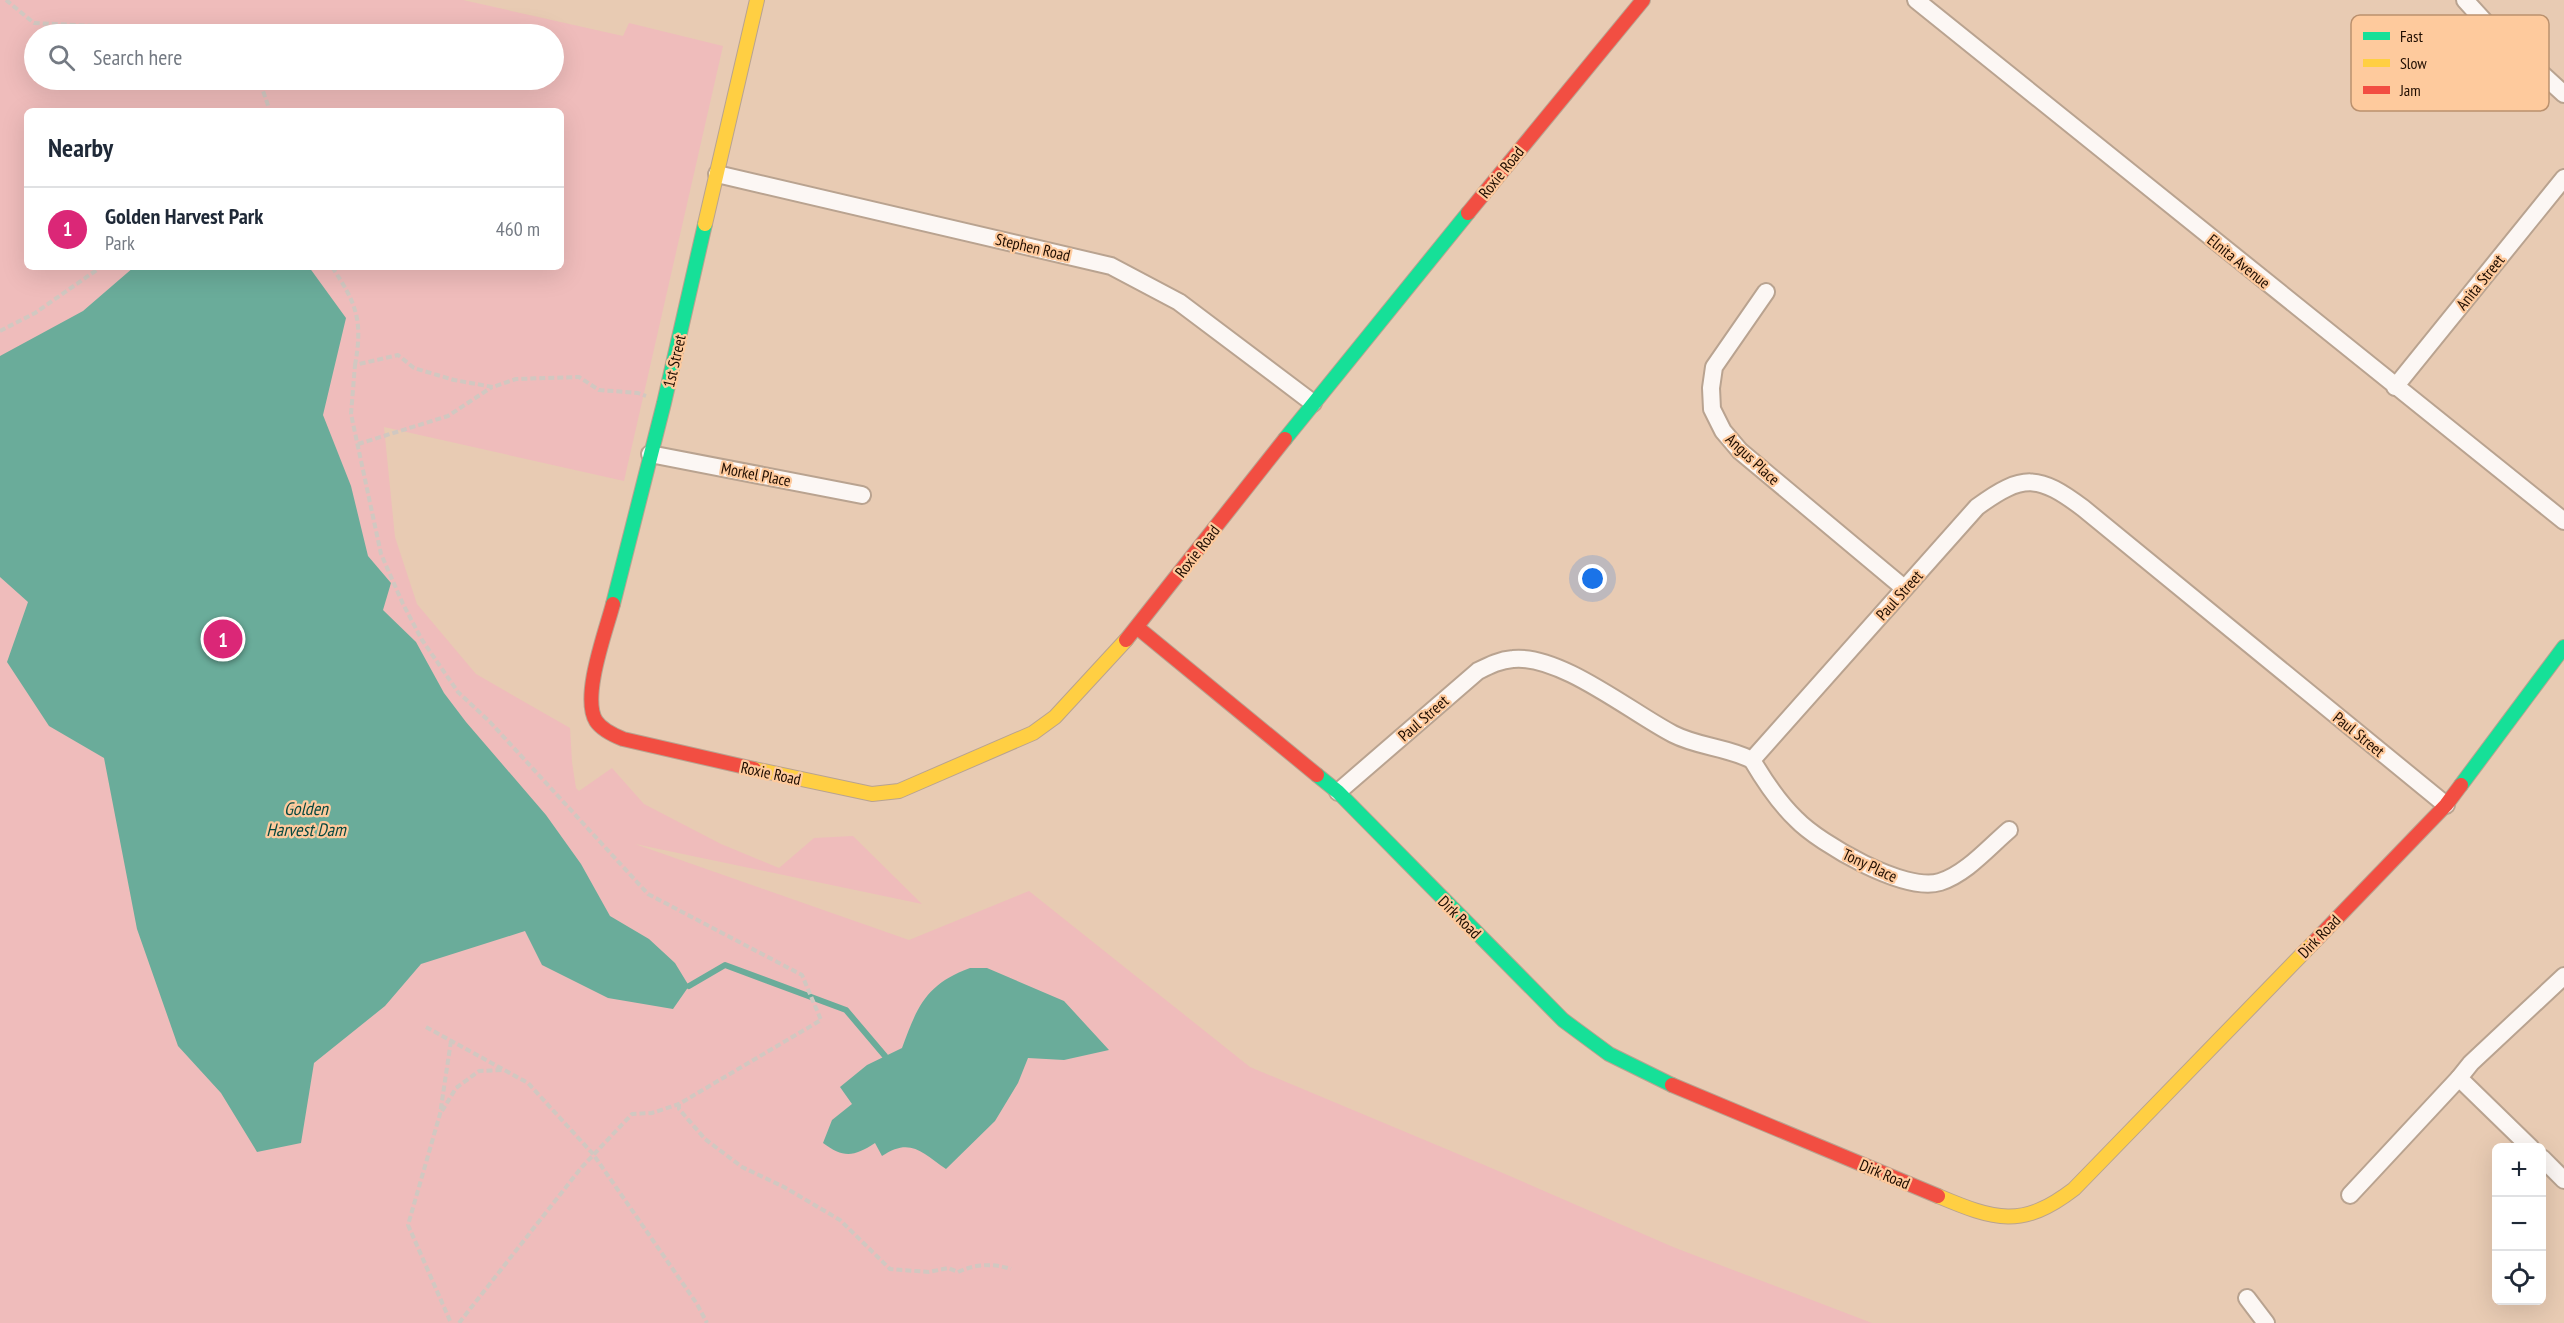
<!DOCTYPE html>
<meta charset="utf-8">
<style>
body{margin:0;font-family:"PT Sans Narrow",sans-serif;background:#f2f2f3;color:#1f2937}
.controls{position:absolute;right:18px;bottom:18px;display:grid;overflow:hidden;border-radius:9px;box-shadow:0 6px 24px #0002}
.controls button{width:54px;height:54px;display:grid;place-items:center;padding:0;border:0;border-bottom:2px solid #e0e1e3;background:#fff;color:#1f2937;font:30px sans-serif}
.you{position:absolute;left:1593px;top:579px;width:21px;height:21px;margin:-15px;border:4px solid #fff;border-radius:50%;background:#1a73e8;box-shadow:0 0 0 9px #1a73e833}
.badge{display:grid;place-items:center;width:39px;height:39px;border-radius:50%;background:#db2777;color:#fff;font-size:20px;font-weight:700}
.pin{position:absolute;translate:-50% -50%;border:3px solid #fff;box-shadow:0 2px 6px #0006}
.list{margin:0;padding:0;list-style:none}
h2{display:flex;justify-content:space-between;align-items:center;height:78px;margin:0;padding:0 24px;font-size:26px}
h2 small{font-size:20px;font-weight:400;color:#747a83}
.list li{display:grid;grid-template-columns:39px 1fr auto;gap:18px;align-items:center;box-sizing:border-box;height:84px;padding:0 24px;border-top:2px solid #e0e1e3}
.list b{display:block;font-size:22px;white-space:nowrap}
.list p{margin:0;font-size:20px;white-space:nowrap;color:#747a83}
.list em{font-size:20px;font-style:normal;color:#747a83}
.icon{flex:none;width:33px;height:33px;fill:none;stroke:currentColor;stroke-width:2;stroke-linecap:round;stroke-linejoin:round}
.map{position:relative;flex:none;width:2564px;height:1323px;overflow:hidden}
.search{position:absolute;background:#fff;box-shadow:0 6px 24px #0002;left:24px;top:24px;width:540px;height:66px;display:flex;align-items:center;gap:15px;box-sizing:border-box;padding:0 21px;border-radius:33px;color:#747a83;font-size:22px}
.panel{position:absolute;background:#fff;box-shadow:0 6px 24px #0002;left:24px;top:108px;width:540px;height:162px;border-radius:9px}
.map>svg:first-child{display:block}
.green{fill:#efbcbb;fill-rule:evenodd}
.water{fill:#6aac9a}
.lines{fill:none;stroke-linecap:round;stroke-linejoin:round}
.stream{stroke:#6aac9a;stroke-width:6}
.street-casing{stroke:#b9a390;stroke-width:20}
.fast-casing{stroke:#b9a390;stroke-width:16}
.slow-casing{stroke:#b9a390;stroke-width:16}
.jam-casing{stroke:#b9a390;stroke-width:16}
.path{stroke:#d1c8c1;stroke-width:4;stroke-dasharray:6 3;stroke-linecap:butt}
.street{stroke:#fcf7f4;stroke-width:16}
.fast{stroke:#16e098;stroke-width:14}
.slow{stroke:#ffcf43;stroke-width:14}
.jam{stroke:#f24e42;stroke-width:14}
.labels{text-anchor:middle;stroke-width:4.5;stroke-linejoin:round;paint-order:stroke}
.street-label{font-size:16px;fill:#1f0d00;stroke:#feca9d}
.water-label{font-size:18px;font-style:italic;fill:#084840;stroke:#feca9d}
.key{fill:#feca9d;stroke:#bb916e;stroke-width:1.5}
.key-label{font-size:16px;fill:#1f0d00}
</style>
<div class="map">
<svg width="2564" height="1323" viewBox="0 0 2564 1323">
<rect width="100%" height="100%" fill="#e8cbb3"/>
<path class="green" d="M0,0H463L623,36L629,23L723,46L624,481L384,427L395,537L417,604L476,674L570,728L572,762L576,788L579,791L612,768L644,804L721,844L779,868L814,838L853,836L922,904L635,844L909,940L1029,891L1250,1067L1482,1164L1673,1247L1872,1323H0ZM34,34H554V80H34ZM27,111H561V267H27Z"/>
<g class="water">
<path d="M134,267H309L346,318L323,415L351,486L368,556L391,583L383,610L416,642L444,693L466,722L546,815L581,864L610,916L649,939L675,963L689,986L673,1009L608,998L542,965L525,931L421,964L385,1006L314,1063L301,1143L257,1152L221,1093L178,1046L137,929L104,758L49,726L7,662L28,602L0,577V356L83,311Z"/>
<path d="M970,968H987L1064,1001L1109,1050L1064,1060L1028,1058L1018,1083L995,1121L946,1169C922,1152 910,1137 882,1156L875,1143C854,1157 843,1158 823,1143L832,1120L852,1104L840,1087L867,1065L902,1048C917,1007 926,984 970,968Z"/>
</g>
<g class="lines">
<path class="stream" d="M689,986L725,965L846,1010L885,1056"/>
<g class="street-casing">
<g id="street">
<path d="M1916,0L2564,521"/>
<path d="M2465,0L2485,22L2564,94"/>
<path d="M717,174L1111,266L1179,302L1313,403"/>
<path d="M1766,292L1714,367L1711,388L1712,409L1723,431L1740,451L1904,588"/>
<path d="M2395,387L2564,178"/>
<path d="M650,454L862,495"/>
<path d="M1752,760C1765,782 1778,802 1796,819C1820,844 1905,893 1940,882C1966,874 1989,847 2009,830"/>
<path d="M1338,792L1478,671C1490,665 1500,660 1513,659C1560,654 1632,713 1673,734C1698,747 1727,747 1752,760L1977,507C2023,473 2039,475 2083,508L2446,805"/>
<path d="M2531,1148L2459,1078L2471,1063L2564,976"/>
<path d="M2542,1158L2564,1180"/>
<path d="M2350,1195L2459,1078"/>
<path d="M2247,1298L2266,1323"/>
</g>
</g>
<g class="fast-casing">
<g id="fast">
<path d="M1285,439L1468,213"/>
<path d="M613,604L664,403L705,224"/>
<path d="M1317,775L1338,792L1563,1020L1609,1054L1672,1085"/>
<path d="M2461,785L2564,647"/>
</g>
</g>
<g class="slow-casing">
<g id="slow">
<path d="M705,224L757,0"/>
<path d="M754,769L872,794L899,791L1033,733L1055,717L1126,640"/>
<path d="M1938,1196C1995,1220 2022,1229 2074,1189L2314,942"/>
</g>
</g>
<g class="jam-casing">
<g id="jam">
<path d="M1468,213L1643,0"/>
<path d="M613,604C606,631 581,697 596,721C602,730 613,735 623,739L754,769"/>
<path d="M1138,628L1317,775"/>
<path d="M1126,640L1285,439"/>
<path d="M2314,942L2446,805L2461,785"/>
<path d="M1672,1085L1938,1196"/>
</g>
</g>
<g class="path">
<path d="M6,0L34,23L97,26L152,34"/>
<path d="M240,80L262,88L270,111"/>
<path d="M332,267C357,304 363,321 355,365"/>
<path d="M0,331L35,313L101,267"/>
<path d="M358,444L448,416L492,387"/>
<path d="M426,1027L528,1083L593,1154L697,1304L707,1323"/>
<path d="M451,1041L440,1114L408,1225L451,1323"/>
<path d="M679,1104V1109L705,1139L742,1167L784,1187L840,1220L890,1269L929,1272L948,1268L958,1272C975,1264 992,1263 1011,1269"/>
<path d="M442,1111L456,1088L479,1071L503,1070"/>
<path d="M459,1323L581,1168L632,1114L652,1113L679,1104L821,1020L802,975L648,894L490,722L458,692L422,640L403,604L381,554L351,414L355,365L398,355L414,368L454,380L493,387L516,379L579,377L599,390L638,393L646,396"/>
</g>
<use href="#street" class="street"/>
<use href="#fast" class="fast"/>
<use href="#slow" class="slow"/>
<use href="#jam" class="jam"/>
</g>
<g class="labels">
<g class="street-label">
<text transform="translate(1501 172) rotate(-51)" y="6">Roxie Road</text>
<text transform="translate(1033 247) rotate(13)" y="6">Stephen Road</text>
<text transform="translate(2239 261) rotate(39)" y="6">Elnita Avenue</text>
<text transform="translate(2480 282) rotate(-51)" y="6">Anita Street</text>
<text transform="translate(674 361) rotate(-77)" y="6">1st Street</text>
<text transform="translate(1753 459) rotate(43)" y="6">Angus Place</text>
<text transform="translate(756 474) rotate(11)" y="6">Morkel Place</text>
<text transform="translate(1197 551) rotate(-52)" y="6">Roxie Road</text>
<text transform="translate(1899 595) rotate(-48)" y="6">Paul Street</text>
<text transform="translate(1423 718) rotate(-41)" y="6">Paul Street</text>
<text transform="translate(2359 734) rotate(39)" y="6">Paul Street</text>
<text transform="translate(771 773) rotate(12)" y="6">Roxie Road</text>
<text transform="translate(1870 865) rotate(25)" y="6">Tony Place</text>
<text transform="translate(1460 917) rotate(45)" y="6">Dirk Road</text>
<text transform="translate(2319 936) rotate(-46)" y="6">Dirk Road</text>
<text transform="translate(1885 1174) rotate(23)" y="6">Dirk Road</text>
</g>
<g class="water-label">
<text x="306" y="815">Golden<tspan x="306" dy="21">Harvest Dam</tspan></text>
</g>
</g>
<rect x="2351" y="15" width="198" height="96" rx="9" class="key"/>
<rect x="2363" y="32" width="27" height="8" fill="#16e098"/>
<rect x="2363" y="59" width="27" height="8" fill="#ffcf43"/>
<rect x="2363" y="86" width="27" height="8" fill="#f24e42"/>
<g class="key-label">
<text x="2400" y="42">Fast</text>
<text x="2400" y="69">Slow</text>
<text x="2400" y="96">Jam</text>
</g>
</svg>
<div class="controls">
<button>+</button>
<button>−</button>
<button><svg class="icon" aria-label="locate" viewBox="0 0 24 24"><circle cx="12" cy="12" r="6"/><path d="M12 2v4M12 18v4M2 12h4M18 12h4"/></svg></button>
</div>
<div class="you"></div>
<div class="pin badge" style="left:223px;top:639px">1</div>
<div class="search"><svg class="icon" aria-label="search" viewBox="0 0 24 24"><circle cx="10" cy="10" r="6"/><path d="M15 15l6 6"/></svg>Search here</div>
<section class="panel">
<h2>Nearby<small></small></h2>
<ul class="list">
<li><span class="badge">1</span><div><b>Golden Harvest Park</b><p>Park</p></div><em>460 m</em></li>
</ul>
</section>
</div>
